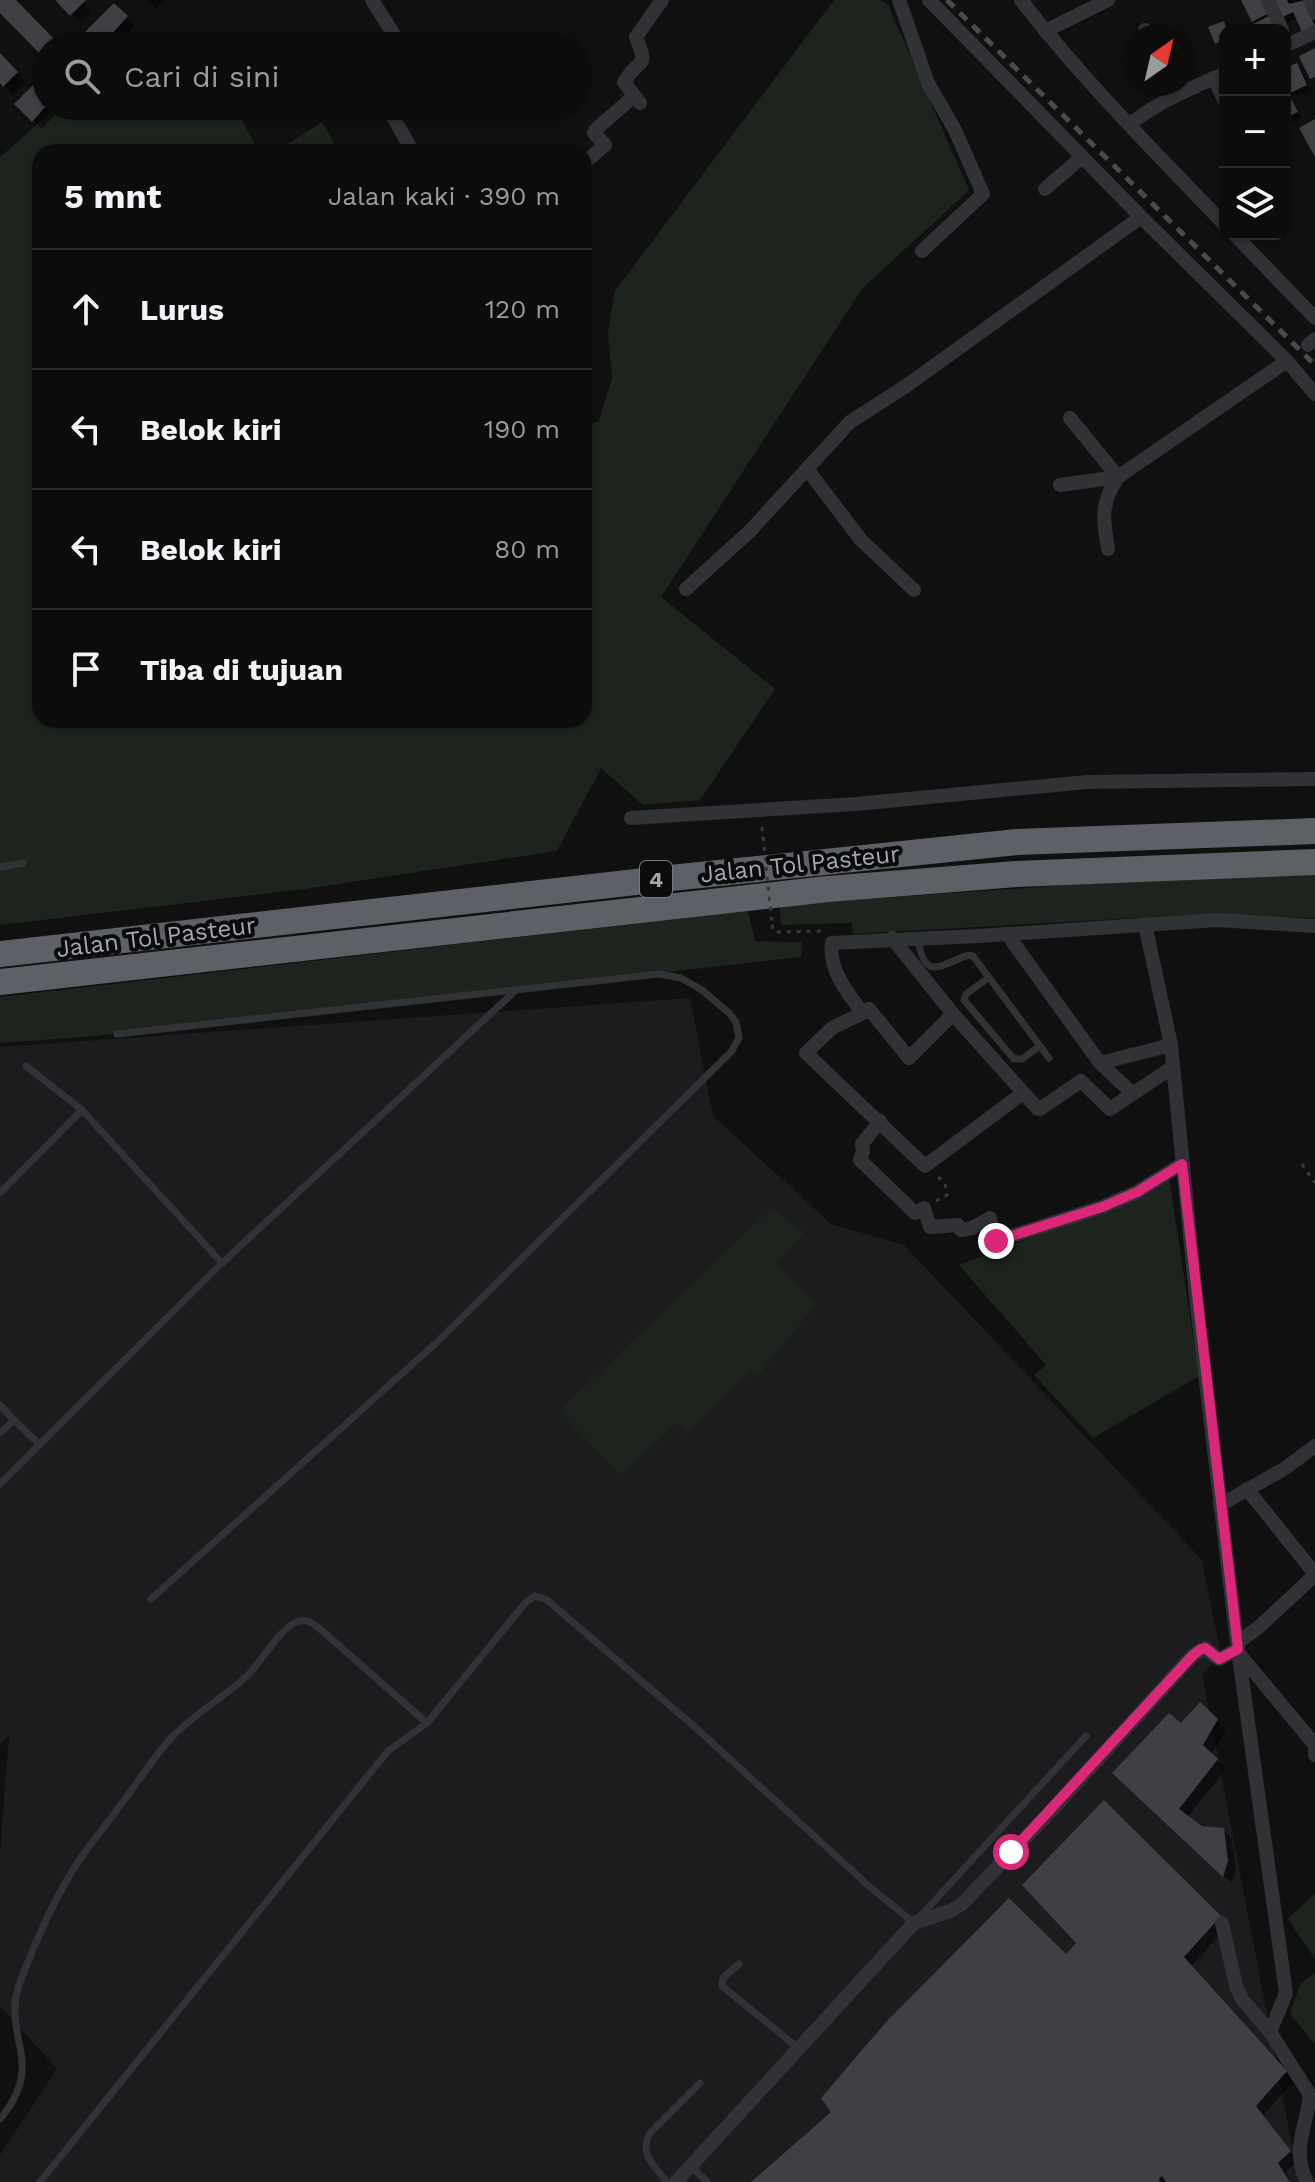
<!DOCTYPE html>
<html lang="id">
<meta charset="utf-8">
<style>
body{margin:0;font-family:"Work Sans",sans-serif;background:#151516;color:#f1f3f6}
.controls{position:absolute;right:24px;top:24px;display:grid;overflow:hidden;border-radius:16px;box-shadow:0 2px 6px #0004}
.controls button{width:72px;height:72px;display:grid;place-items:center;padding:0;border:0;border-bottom:2px solid #2c2c2e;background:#0c0c0d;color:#f1f3f6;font:40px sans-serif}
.compass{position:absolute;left:1123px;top:24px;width:72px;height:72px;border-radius:50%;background:#0c0c0d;box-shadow:0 2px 6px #0004;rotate:34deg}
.stop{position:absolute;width:24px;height:24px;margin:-18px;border:6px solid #db2777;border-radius:50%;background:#fff}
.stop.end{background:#db2777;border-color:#fff;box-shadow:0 2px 8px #0008}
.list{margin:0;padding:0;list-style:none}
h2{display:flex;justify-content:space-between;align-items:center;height:104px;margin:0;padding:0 32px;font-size:34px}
h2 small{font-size:26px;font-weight:400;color:#9a9b9d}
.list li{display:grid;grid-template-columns:52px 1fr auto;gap:24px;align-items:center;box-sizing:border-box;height:120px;padding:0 32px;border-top:2px solid #2c2c2e}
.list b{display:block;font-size:30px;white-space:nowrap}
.list em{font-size:26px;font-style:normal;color:#9a9b9d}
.icon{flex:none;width:44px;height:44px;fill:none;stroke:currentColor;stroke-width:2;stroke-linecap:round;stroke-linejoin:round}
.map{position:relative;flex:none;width:1315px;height:2182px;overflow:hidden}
.search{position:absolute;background:#0c0c0d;box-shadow:0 2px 6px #0004;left:32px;top:32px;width:560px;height:88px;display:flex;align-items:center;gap:20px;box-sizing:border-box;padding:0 28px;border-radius:44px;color:#9a9b9d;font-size:30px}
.panel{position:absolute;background:#0c0c0d;box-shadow:0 2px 6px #0004;left:32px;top:144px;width:560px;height:584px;border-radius:24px}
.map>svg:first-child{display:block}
.built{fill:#1c1c1e}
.green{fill:#1d241d}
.shadow{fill:#0007}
.building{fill:#3f4044}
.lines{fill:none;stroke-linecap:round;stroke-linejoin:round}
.path{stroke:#37393d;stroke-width:3;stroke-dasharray:4 6;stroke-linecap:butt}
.lane{stroke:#313236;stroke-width:7}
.street{stroke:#313236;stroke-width:14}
.highway{stroke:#5d6067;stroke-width:26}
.rail{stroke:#484a4f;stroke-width:5;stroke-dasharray:10 8;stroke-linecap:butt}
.path-bridge{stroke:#37393d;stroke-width:3;stroke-dasharray:4 6;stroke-linecap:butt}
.route{stroke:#db2777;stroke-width:10}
.labels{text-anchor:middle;stroke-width:8;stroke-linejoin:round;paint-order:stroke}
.shield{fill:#0b0b0c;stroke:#757880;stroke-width:2}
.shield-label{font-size:22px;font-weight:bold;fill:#a2a7b2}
.street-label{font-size:24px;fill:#a2a7b2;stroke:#0b0b0c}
</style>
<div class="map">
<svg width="1315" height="2182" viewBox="0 0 1315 2182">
<rect width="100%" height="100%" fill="#101011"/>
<path class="built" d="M690,998L713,1116L831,1224L904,1245L1202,1560L1221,1656L1202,1674L1299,2182H0V2155L57,2069L0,2006V1852L9,1736L0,1744V1047Z"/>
<g class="green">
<path d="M834,0H880L888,5L969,190L862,289L661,597L775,689L700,800L643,805L601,768L557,851L305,889L0,925V157L58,106H256L239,116L260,152H40V720H584V427L599,421L612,378L608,332L615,291Z"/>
<path d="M322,122L339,152H276Z"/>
<path d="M1315,875V918L1210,914L853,934L852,923L781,925L780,905L1198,876Z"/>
<path d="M748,911L755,941L802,942L801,957L95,1036L0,1043V997Z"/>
<path d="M1169,1177L1199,1376L1093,1438L1034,1375L1046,1365L959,1265L1140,1196Z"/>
<path d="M772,1208L804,1233L776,1264L817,1303L757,1377L750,1372L686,1434L678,1422L621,1475L559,1411Z"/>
<path d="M1315,1893V1959L1288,1919Z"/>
<path d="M1315,1973V2044L1290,2014L1300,1984Z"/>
</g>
<g class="shadow">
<path d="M0,0H14L58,46H46V57L0,10Z"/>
<path d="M58,0H81L92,11L80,23Z"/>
<path d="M146,0H165L156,9Z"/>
<path d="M1243,0H1264L1273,19L1256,30L1257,24Z"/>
<path d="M1272,0H1306L1315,19V34L1298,18L1286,23Z"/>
<path d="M114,6L135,26L118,46H74Z"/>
<path d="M0,56L25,82L13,94L0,80Z"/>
<path d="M1297,65L1302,70L1311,91L1297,97L1285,77V70Z"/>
<path d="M46,75V106H63L42,129L17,104Z"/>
<path d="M1286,92L1302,118L1286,125L1285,124Z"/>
<path d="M1200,1705L1226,1730L1211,1755L1226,1769L1187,1818L1201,1828L1223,1830L1232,1839L1236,1870L1232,1883L1114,1773L1181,1725Z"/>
<path d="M1104,1802L1228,1926L1191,1967L1294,2081L1263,2116L1298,2161L1286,2172L1291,2182H754L1066,1957L1079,1944Z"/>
</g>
<g class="building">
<path d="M0,0H16L54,39L39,53L0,13Z"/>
<path d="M55,0H86L70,16Z"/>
<path d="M1241,0H1263L1269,13L1252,22Z"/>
<path d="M1270,0H1287L1289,4L1305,0L1315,27L1302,32L1293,12L1279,19Z"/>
<path d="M114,3L128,16L101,46H71Z"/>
<path d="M1269,16L1275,30H1253L1251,25Z"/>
<path d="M1224,21L1227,30H1225V40L1215,44L1208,27Z"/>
<path d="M1315,48V77L1310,79L1299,56Z"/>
<path d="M0,53L18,72L3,87L0,83Z"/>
<path d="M1297,63L1307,85L1290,93L1285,82V68Z"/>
<path d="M46,72V106L32,122L14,104Z"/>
<path d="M1285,87L1298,112L1285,118Z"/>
<path d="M1315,119V157L1299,128Z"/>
<path d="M1200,1702L1218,1719L1203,1745L1218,1759L1179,1809L1202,1826L1224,1828L1228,1861L1223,1877L1112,1773L1169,1713L1181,1723Z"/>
<path d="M1104,1800L1221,1916L1184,1957L1287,2071L1256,2106L1291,2151L1278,2163L1290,2182H1166L1162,2176L1159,2179L1160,2182H751L831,2112L821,2098L887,2021L1009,1898L1066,1954L1076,1943L1022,1885Z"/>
</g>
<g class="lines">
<g class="path">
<path d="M772,925L774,932L821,931"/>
<path d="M1302,1164L1315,1183"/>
<path d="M936,1201L947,1195L945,1183L937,1176"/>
</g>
<g class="lane">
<path d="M0,867L23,863"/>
<path d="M918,940C925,981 939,966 968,955L973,956L1049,1058"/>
<path d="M988,978L966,994L964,1000L1014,1059H1022L1040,1046"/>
<path d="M117,1034L659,974L681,978L702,990L729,1013L736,1022L739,1038L731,1052L436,1343L151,1599"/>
<path d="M0,1193L82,1110"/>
<path d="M222,1263L515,991"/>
<path d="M0,1405L14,1420"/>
<path d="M0,1433L14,1420L40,1445"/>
<path d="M0,1484L222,1263L82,1110L26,1066"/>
<path d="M739,1964L723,1978L722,1986L798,2048"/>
<path d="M0,2119C48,2062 0,2037 20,1982C36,1940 54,1899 78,1862C93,1840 110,1820 125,1799C141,1778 155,1755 173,1736C196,1713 224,1697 248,1675C261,1662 281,1627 297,1622C305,1618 312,1623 319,1628L427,1723"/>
<path d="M691,2166L707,2182"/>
<path d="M40,2182L388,1751L427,1723L526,1602L535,1596L547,1600L696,1728L870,1887L914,1923L1086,1736"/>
<path d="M667,2182C655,2166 639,2155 649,2134L700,2083"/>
</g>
<g class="street">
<path d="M372,0L401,46"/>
<path d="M899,0L928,83L955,130L983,194L922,251"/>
<path d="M929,0L1141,217L1287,361L1315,394"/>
<path d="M1021,0C1083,80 1155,152 1225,225"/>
<path d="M1268,0L1282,30"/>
<path d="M1310,0L1315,13"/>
<path d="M1145,30L1147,36"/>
<path d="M1045,31L1108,0"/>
<path d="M1285,46L1315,32"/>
<path d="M1214,78L1225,102"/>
<path d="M640,103L624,82C641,55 649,70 636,37L662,0"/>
<path d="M392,106L388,108L413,152"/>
<path d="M1129,125C1159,101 1190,89 1225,73"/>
<path d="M584,163L605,145L594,133L595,130L633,97"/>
<path d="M1045,189L1082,157"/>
<path d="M1234,234L1315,318"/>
<path d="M1308,345L1315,339"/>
<path d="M1070,418L1118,477C1100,504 1103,520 1108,549"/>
<path d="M807,469L861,540L914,590"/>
<path d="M1060,485L1118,477L1287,361"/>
<path d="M686,589L750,531L850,422L906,386L1141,217"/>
<path d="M631,818L856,804L1087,782L1315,779"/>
<path d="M1145,924L1171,1045L1197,1306L1237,1643L1286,1993L1270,2032"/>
<path d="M1007,934L1100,1063L1132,1093"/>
<path d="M892,938L953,1014L1037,1108L1040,1109L1081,1081L1110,1109L1173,1067"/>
<path d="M863,1013L869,1009L909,1058L953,1014"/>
<path d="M1100,1063L1171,1045"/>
<path d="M1023,1093L925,1166L806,1053L832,1028L863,1013C847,993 828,968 832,943L978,936L1217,920L1315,926"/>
<path d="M880,1121L862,1144L863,1151L860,1160L915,1213L924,1208L930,1227L958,1225L961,1230L972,1228L990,1218L996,1241L1102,1207L1137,1192L1182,1164"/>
<path d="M1247,1489L1315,1574"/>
<path d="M1220,1505L1284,1469L1315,1446"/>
<path d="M1237,1643L1259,1627L1315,1575"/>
<path d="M1240,1655L1315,1745V1755"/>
<path d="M1222,1923L1236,1986L1242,1999L1270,2032L1310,2095C1306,2129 1291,2149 1307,2182"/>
<path d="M676,2182L914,1923L950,1911L962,1904L1050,1812L1193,1655L1205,1648L1219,1659L1238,1649"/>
</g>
<g class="highway">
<path d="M0,954L671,878L1017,842L1315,831"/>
<path d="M0,982L828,889L1016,874L1315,862"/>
</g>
<path class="rail" d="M947,0L1315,365"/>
<path class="path-bridge" d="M762,827L772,925"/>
</g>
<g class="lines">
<path class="route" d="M996,1241L1102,1207L1137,1192L1182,1164L1238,1649L1219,1659L1205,1648L1201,1649L1193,1655L1011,1852"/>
</g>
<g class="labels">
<rect class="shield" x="640" y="861" width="32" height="36" rx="6"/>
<g class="shield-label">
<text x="656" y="887">4</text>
</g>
<g class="street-label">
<text transform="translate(800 864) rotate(-6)" y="8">Jalan Tol Pasteur</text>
<text transform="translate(156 937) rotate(-7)" y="8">Jalan Tol Pasteur</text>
</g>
</g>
</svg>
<div class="controls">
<button>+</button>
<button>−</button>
<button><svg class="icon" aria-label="layers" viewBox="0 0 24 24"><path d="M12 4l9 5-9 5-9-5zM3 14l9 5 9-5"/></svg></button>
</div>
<svg class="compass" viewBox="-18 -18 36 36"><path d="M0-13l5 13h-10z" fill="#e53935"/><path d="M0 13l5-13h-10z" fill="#9a9b9d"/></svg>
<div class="stop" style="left:1011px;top:1852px"></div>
<div class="stop end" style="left:996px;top:1241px"></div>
<div class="search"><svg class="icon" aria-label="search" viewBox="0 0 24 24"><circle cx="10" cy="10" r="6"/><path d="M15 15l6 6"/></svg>Cari di sini</div>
<section class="panel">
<h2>5 mnt<small>Jalan kaki · 390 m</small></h2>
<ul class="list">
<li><svg class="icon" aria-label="ahead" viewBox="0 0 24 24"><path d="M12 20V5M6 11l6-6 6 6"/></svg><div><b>Lurus</b></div><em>120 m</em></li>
<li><svg class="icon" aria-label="left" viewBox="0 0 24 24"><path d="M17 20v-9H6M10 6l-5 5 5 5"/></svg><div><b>Belok kiri</b></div><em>190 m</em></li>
<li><svg class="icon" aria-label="left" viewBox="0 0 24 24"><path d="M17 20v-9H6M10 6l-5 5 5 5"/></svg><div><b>Belok kiri</b></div><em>80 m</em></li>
<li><svg class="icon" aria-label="arrive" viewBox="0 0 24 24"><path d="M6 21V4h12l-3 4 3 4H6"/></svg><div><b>Tiba di tujuan</b></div></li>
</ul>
</section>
</div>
